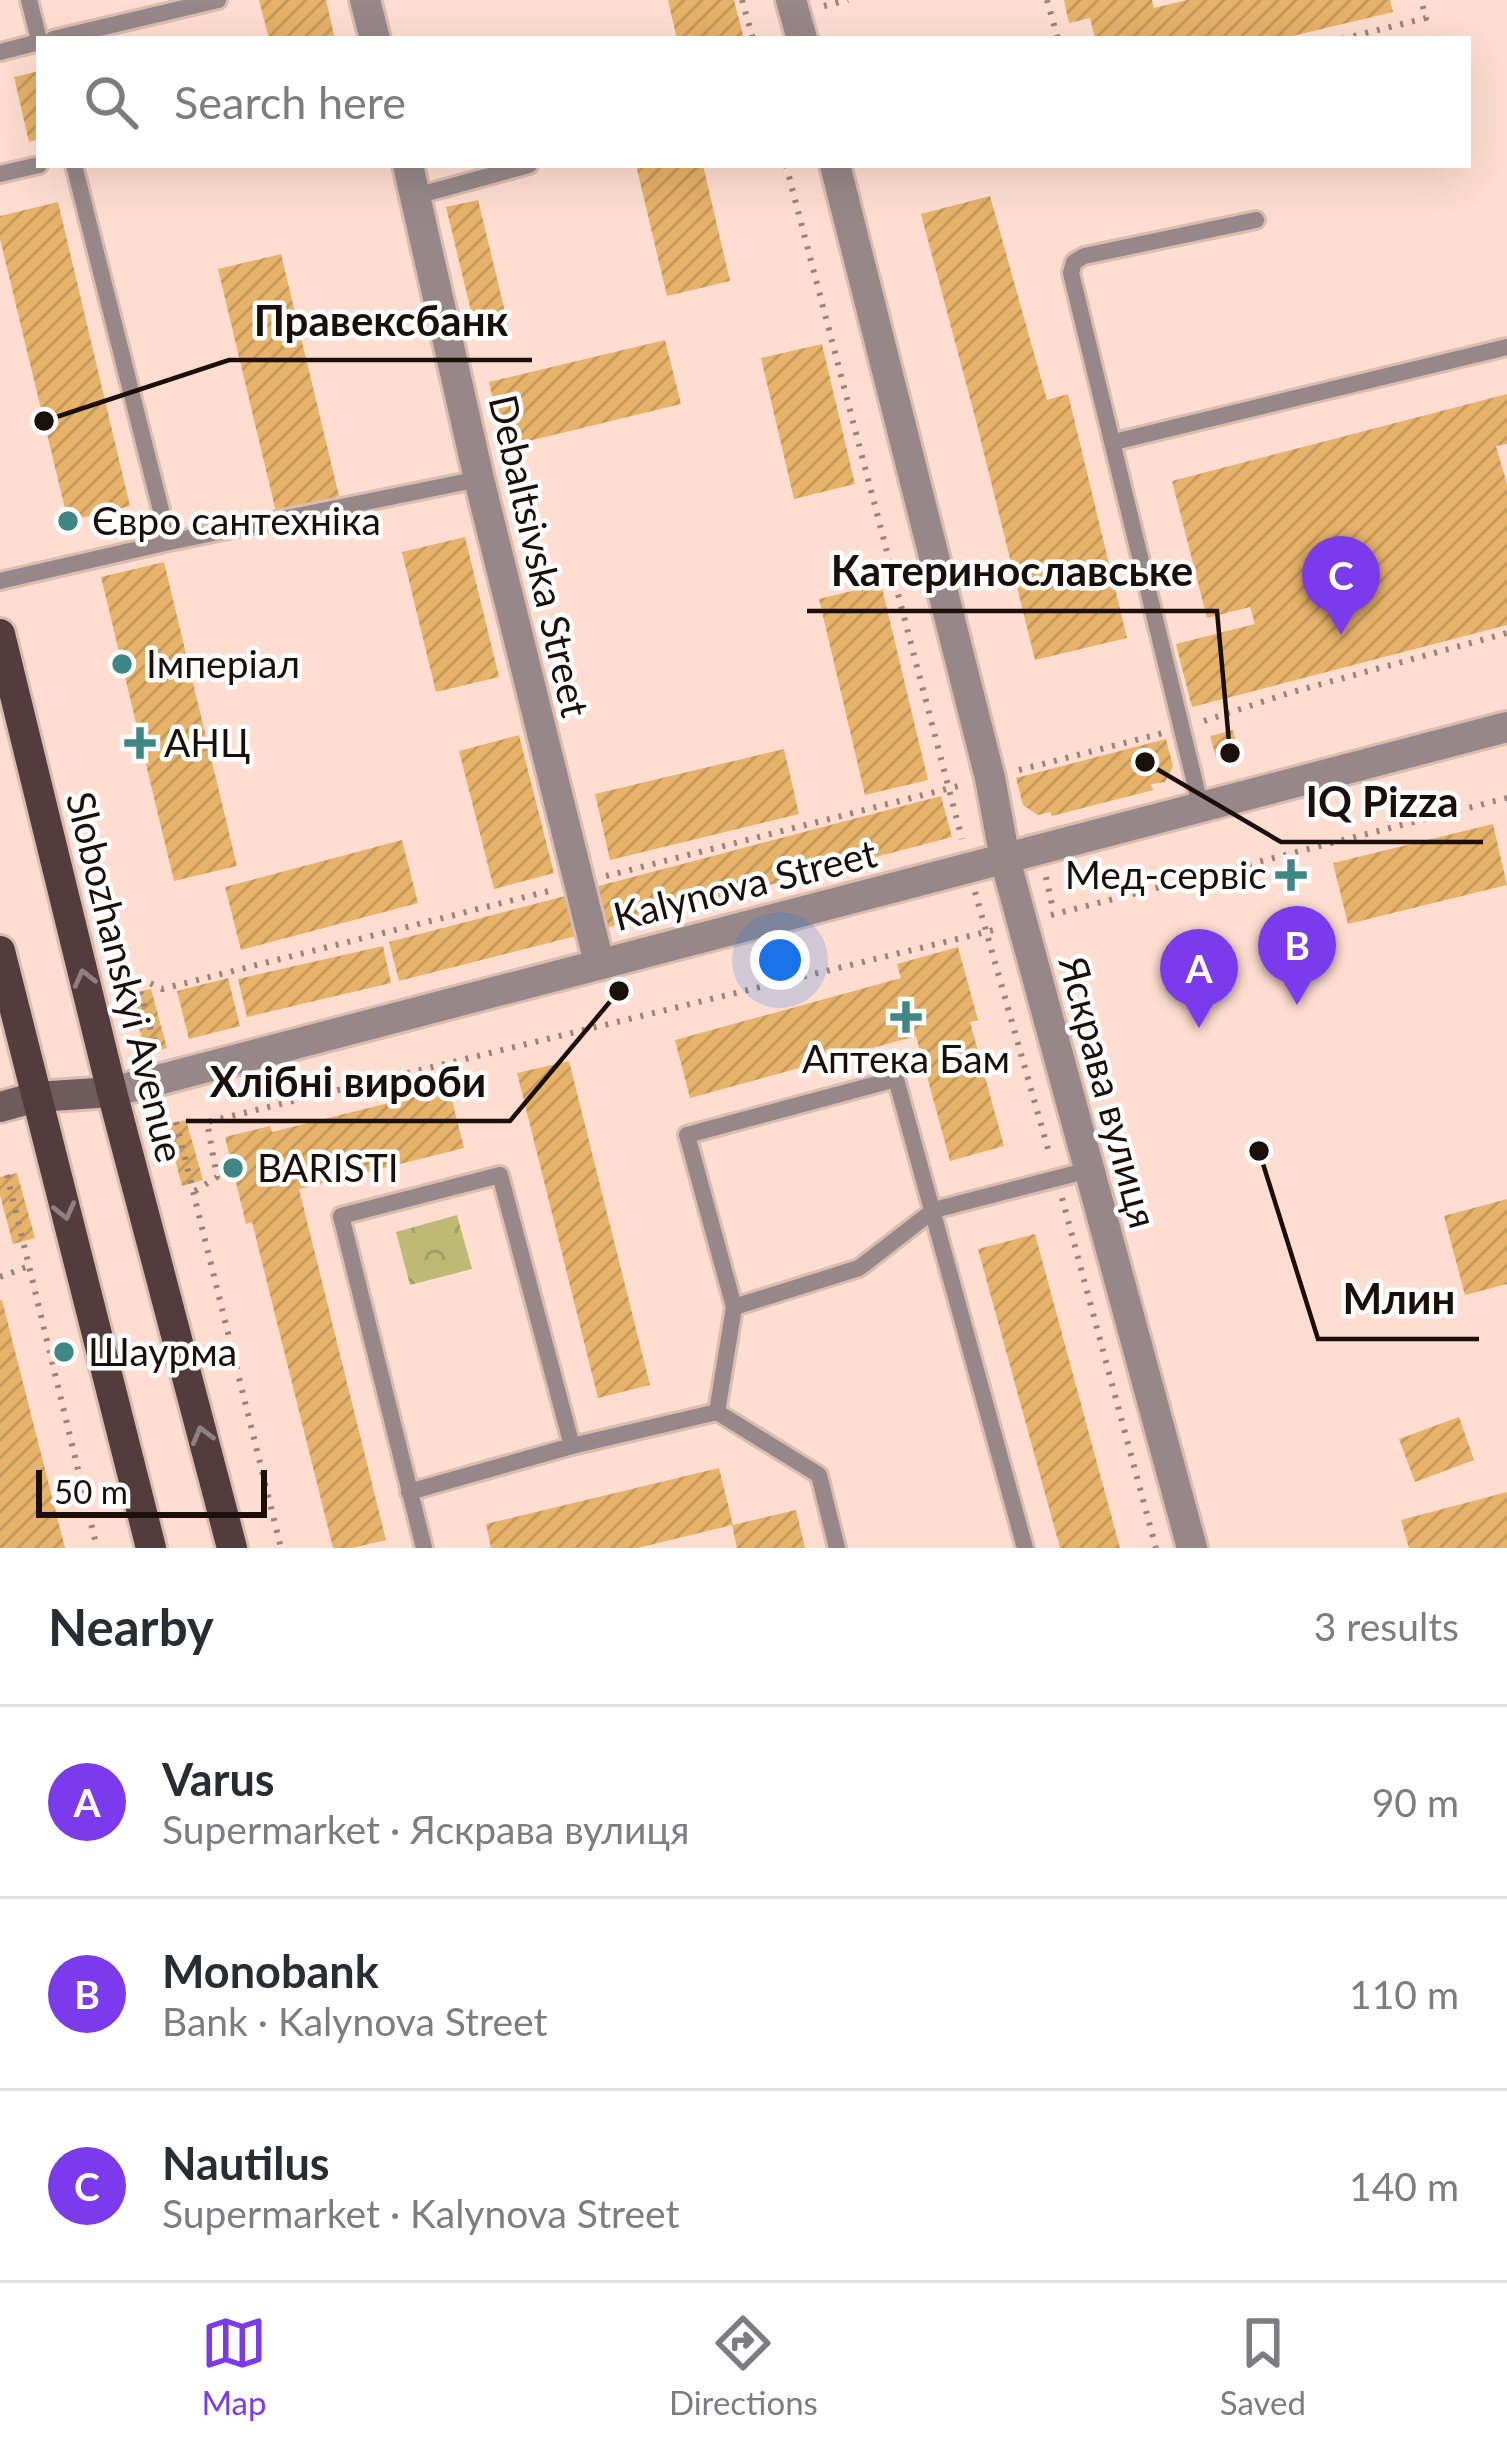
<!DOCTYPE html>
<meta charset="utf-8">
<style>
body{margin:0;font-family:Lato,sans-serif;background:#f7f7f7;color:#2b2b33}
.scale{position:absolute;left:36px;bottom:30px;width:231px;box-sizing:border-box;padding-left:12px;border:6px solid #1a0f0b;border-top:0;font-size:33px;line-height:42px;white-space:nowrap;color:#1a0f0b;-webkit-text-stroke:9px #fff;paint-order:stroke}
.you{position:absolute;left:780px;top:960px;width:42px;height:42px;margin:-30px;border:9px solid #fff;border-radius:50%;background:#1a73e8;box-shadow:0 0 0 18px #1a73e833}
.badge{display:grid;place-items:center;width:78px;height:78px;border-radius:50%;background:#7c3aed;color:#fff;font-size:39px;font-weight:700}
.pin{position:absolute;translate:-50% -99px;filter:drop-shadow(0 3px 6px #0008)}
.pin::after{content:'';position:absolute;top:63px;width:42px;height:36px;background:inherit;clip-path:polygon(0 0,100% 0,50% 100%)}
.list{margin:0;padding:0;list-style:none}
h2{display:flex;justify-content:space-between;align-items:center;height:156px;margin:0;padding:0 48px;font-size:51px}
h2 small{font-size:39px;font-weight:400;color:#7c7c81}
.list li{display:grid;grid-template-columns:78px 1fr auto;gap:36px;align-items:center;box-sizing:border-box;height:192px;padding:0 48px;border-top:3px solid #e1e1e2}
.list b{display:block;font-size:45px;white-space:nowrap}
.list p{margin:0;font-size:39px;white-space:nowrap;color:#7c7c81}
.list em{font-size:39px;font-style:normal;color:#7c7c81}
.icon{flex:none;width:66px;height:66px;fill:none;stroke:currentColor;stroke-width:2;stroke-linecap:round;stroke-linejoin:round}
.map{position:relative;flex:none;width:1507px;height:1548px;overflow:hidden}
.search{position:absolute;background:#fff;box-shadow:0 12px 48px #0002;left:36px;right:36px;top:36px;height:132px;display:flex;align-items:center;gap:30px;box-sizing:border-box;padding:0 42px;border-radius:0px;color:#7c7c81;font-size:45px}
.sheet{height:732px;background:#fff}
nav{display:flex;justify-content:space-around;align-items:center;box-sizing:border-box;height:168px;border-top:3px solid #e1e1e2;background:#fff;font-size:33px;color:#7c7c81}
nav a{display:grid;justify-items:center;gap:6px}
nav .on{color:#7c3aed}
.map>svg:first-child{display:block}
.park{fill:url(#park-crowns)}
.building{fill:url(#building-hatch)}
.lines{fill:none;stroke-linecap:round;stroke-linejoin:round}
.service-casing{stroke:#dabdb1;stroke-width:22}
.minor-casing{stroke:#dabdb1;stroke-width:36}
.tertiary-casing{stroke:#dabdb1;stroke-width:36}
.secondary-casing{stroke:#dabdb1;stroke-width:36}
.primary-casing{stroke:#dabdb1;stroke-width:36}
.path{stroke:#9b847b;stroke-width:6;stroke-dasharray:3 9;stroke-linecap:butt}
.service{stroke:#978788;stroke-width:16}
.minor{stroke:#978788;stroke-width:30}
.tertiary{stroke:#978788;stroke-width:30}
.secondary{stroke:#705b5c;stroke-width:30}
.primary{stroke:#543c3e;stroke-width:30}
.oneway{stroke:#908082}
.poi-dot{fill:#3f8785;stroke:#fff;stroke-width:4.5}
.labels{text-anchor:middle;stroke-width:9;stroke-linejoin:round;paint-order:stroke}
.poi-label{font-size:39px;fill:#1a0f0b;stroke:#fff;text-anchor:start}
.street-label{font-size:39px;fill:#1a0f0b;stroke:#fff}
.leader{fill:none;stroke:#1a0f0b;stroke-width:4.5}
.callout-dot{fill:#1a0f0b;stroke:#fff;stroke-width:4.5}
.callout-label{font-size:42px;text-anchor:middle;font-weight:bold;fill:#1a0f0b;stroke:#fff;stroke-width:9;stroke-linejoin:round;paint-order:stroke}
</style>
<div class="map">
<svg width="1507" height="1548" viewBox="0 0 1507 1548">
<defs>
<pattern id="park-crowns" width="20" height="18" patternUnits="userSpaceOnUse" patternTransform="scale(3)"><rect width="20" height="18" fill="#bfb976"/><path d="M2 6a3 3 0 1 1 6 0M12 15a3 3 0 1 1 6 0" fill="none" stroke="#a49e65"/></pattern>
<pattern id="building-hatch" width="6" height="6" patternUnits="userSpaceOnUse" patternTransform="scale(3)"><rect width="6" height="6" fill="#e7b269"/><path d="M-1 1l2-2M0 6l6-6M5 7l2-2" fill="none" stroke="#c6985a"/></pattern>
</defs>
<rect width="100%" height="100%" fill="#ffded1"/>
<path class="park" d="M457,1215L472,1269L410,1285L396,1232Z"/>
<g class="building">
<path d="M259,0H326L335,39H269Z"/>
<path d="M668,0H734L744,39H677Z"/>
<path d="M1064,0H1152L1154,8L1187,0H1390L1393,12L1280,39H1095L1090,18L1069,23Z"/>
<path d="M39,71V139L29,142L14,77Z"/>
<path d="M636,165H703L730,281L667,296Z"/>
<path d="M990,196L1047,400L1068,394L1127,638L1035,660L975,417L921,214Z"/>
<path d="M478,200L508,324L476,332L446,207Z"/>
<path d="M58,202L130,506L68,521L0,239V216Z"/>
<path d="M281,254L339,496L276,512L218,269Z"/>
<path d="M665,340L681,404L504,447L489,382Z"/>
<path d="M822,344L855,484L794,499L761,358Z"/>
<path d="M1507,394V444L1496,446L1507,484V625L1192,707L1176,644L1255,624L1250,607L1207,618L1172,481Z"/>
<path d="M465,537L499,677L436,692L402,552Z"/>
<path d="M164,562L237,866L174,881L101,577Z"/>
<path d="M881,584L928,780L865,795L819,599Z"/>
<path d="M1233,730L1240,757L1223,761L1216,757L1210,736Z"/>
<path d="M519,735L554,873L494,889L459,751Z"/>
<path d="M1166,739L1173,766L1165,782L1151,784L1153,790L1052,816L1050,812L1038,815L1023,805L1016,778Z"/>
<path d="M784,749L799,814L610,860L595,794Z"/>
<path d="M941,796L952,837L601,929L591,888Z"/>
<path d="M1493,824L1507,885L1348,924L1333,863Z"/>
<path d="M402,840L418,903L241,950L225,887Z"/>
<path d="M569,895L580,935L399,981L389,942Z"/>
<path d="M383,946L391,983L247,1017L238,979Z"/>
<path d="M958,947L978,1020L970,1022L1004,1146L950,1161L916,1036L690,1098L675,1040L901,978L897,964Z"/>
<path d="M228,978L240,1026L189,1039L177,991Z"/>
<path d="M151,989L167,1048L146,1054L130,994Z"/>
<path d="M569,1061L650,1385L598,1398L517,1073Z"/>
<path d="M449,1088L464,1148L299,1189L386,1540L352,1548H333L252,1222L246,1224L225,1137L270,1126L272,1132Z"/>
<path d="M186,1120L203,1180L182,1186L166,1125Z"/>
<path d="M17,1173L35,1238L13,1244L0,1195V1177Z"/>
<path d="M1507,1199V1284L1465,1295L1444,1216Z"/>
<path d="M1035,1234L1120,1548H1060L978,1249Z"/>
<path d="M0,1300H2L65,1548H0Z"/>
<path d="M1459,1417L1474,1460L1415,1482L1399,1439Z"/>
<path d="M719,1468L733,1525L796,1510L805,1548H737L732,1525L638,1548H491L486,1524Z"/>
<path d="M1507,1492V1548H1409L1401,1520Z"/>
</g>
<g class="lines">
<g class="service-casing">
<g id="service">
<path d="M29,0L39,40"/>
<path d="M53,39L218,0"/>
<path d="M0,52L39,42"/>
<path d="M74,165L169,542"/>
<path d="M0,174L39,165"/>
<path d="M416,196L529,165"/>
<path d="M1114,442L1507,347"/>
<path d="M0,581L169,542L479,479"/>
<path d="M1201,808L1071,273L1074,262L1084,256L1256,220"/>
<path d="M717,1412L819,1475L837,1548"/>
<path d="M572,1446L717,1412L734,1307"/>
<path d="M409,1492L572,1446L500,1175L341,1216L424,1548"/>
<path d="M1025,1548L896,1079L687,1135L734,1307L859,1268L934,1210L1089,1170"/>
</g>
</g>
<g class="minor-casing">
<g id="minor">
<path d="M365,0L375,39"/>
<path d="M791,0L802,39"/>
<path d="M408,165L479,479L599,963"/>
<path d="M835,165L990,778L1005,859L1192,1548"/>
</g>
</g>
<g class="tertiary-casing">
<path id="tertiary" d="M112,1092L1507,727"/>
</g>
<g class="secondary-casing">
<path id="secondary" d="M0,1107L36,1097L112,1092"/>
</g>
<g class="primary-casing">
<g id="primary">
<path d="M0,634L112,1092L232,1548"/>
<path d="M0,951L151,1548"/>
</g>
</g>
<g class="path">
<path d="M742,0L753,39"/>
<path d="M1047,0L1058,39"/>
<path d="M824,6L848,0"/>
<path d="M1342,39L1426,18L1421,0"/>
<path d="M786,165L962,839"/>
<path d="M1204,721L1289,693L1507,633"/>
<path d="M1019,770L1163,733"/>
<path d="M606,876L966,784"/>
<path d="M1046,877L1052,905"/>
<path d="M975,892L1050,1156"/>
<path d="M1051,915L1507,798"/>
<path d="M139,984L148,982L162,989L553,890"/>
<path d="M140,992L157,1051"/>
<path d="M176,1122L281,1548"/>
<path d="M7,1175L97,1548"/>
<path d="M195,1191L217,1177L207,1122L998,929"/>
<path d="M1062,1198L1156,1548"/>
<path d="M0,1277L29,1266"/>
</g>
<use href="#service" class="service"/>
<use href="#minor" class="minor"/>
<use href="#tertiary" class="tertiary"/>
<use href="#secondary" class="secondary"/>
<use href="#primary" class="primary"/>
</g>
<defs><path id="oneway-chevron" d="M-2-3.5L2.5 0L-2 3.5" fill="none" stroke-width="1.6" stroke-linecap="round" stroke-linejoin="round" transform="scale(3)"/></defs>
<g class="oneway">
<use href="#oneway-chevron" transform="translate(84 978) rotate(-104)"/>
<use href="#oneway-chevron" transform="translate(65 1211) rotate(76)"/>
<use href="#oneway-chevron" transform="translate(202 1435) rotate(-105)"/>
</g>
<g class="poi-dot">
<circle cx="68" cy="521" r="12"/>
<circle cx="122" cy="664" r="12"/>
<path d="M134 725h12v12h12v12h-12v12h-12v-12h-12v-12h12z"/>
<path d="M1285 857h12v12h12v12h-12v12h-12v-12h-12v-12h12z"/>
<path d="M900 999h12v12h12v12h-12v12h-12v-12h-12v-12h12z"/>
<circle cx="233" cy="1168" r="12"/>
<circle cx="64" cy="1352" r="12"/>
</g>
<g class="labels">
<g class="poi-label">
<text x="92" y="535">Євро сантехніка</text>
<text x="146" y="678">Імперіал</text>
<text x="164" y="757">АНЦ</text>
<text x="1267" y="889" text-anchor="end">Мед-сервіс</text>
<text x="906" y="1073" text-anchor="middle">Аптека Бам</text>
<text x="257" y="1182">BARISTI</text>
<text x="88" y="1366">Шаурма</text>
</g>
<g class="street-label">
<text transform="translate(539 556) rotate(77)" y="14">Debaltsivska Street</text>
<text transform="translate(745 885) rotate(-14)" y="14">Kalynova Street</text>
<text transform="translate(125 977) rotate(76)" y="14">Slobozhanskyi Avenue</text>
<text transform="translate(1108 1092) rotate(75)" y="14">Яскрава вулиця</text>
</g>
</g>
<path class="leader" d="M44 421L229 360H532M1230 753L1217 611H807M1145 762L1281 842H1483M619 991L510 1121H186M1259 1151L1318 1339H1479"/>
<g class="callout-dot">
<circle cx="44" cy="421" r="12"/>
<circle cx="1230" cy="753" r="12"/>
<circle cx="1145" cy="762" r="12"/>
<circle cx="619" cy="991" r="12"/>
<circle cx="1259" cy="1151" r="12"/>
</g>
<g class="callout-label">
<text x="381" y="336">Правексбанк</text>
<text x="1012" y="586">Катеринославське</text>
<text x="1382" y="817">IQ Pizza</text>
<text x="348" y="1097">Хлібні вироби</text>
<text x="1399" y="1314">Млин</text>
</g>
</svg>
<div class="scale">50 m</div>
<div class="you"></div>
<div class="pin badge" style="left:1199px;top:1028px">A</div>
<div class="pin badge" style="left:1297px;top:1005px">B</div>
<div class="pin badge" style="left:1341px;top:635px">C</div>
<div class="search"><svg class="icon" aria-label="search" viewBox="0 0 24 24"><circle cx="10" cy="10" r="6"/><path d="M15 15l6 6"/></svg>Search here</div>
</div>
<section class="sheet">
<h2>Nearby<small>3 results</small></h2>
<ul class="list">
<li><span class="badge">A</span><div><b>Varus</b><p>Supermarket · Яскрава вулиця</p></div><em>90 m</em></li>
<li><span class="badge">B</span><div><b>Monobank</b><p>Bank · Kalynova Street</p></div><em>110 m</em></li>
<li><span class="badge">C</span><div><b>Nautilus</b><p>Supermarket · Kalynova Street</p></div><em>140 m</em></li>
</ul>
</section>
<nav>
<a class="on"><svg class="icon" aria-label="map" viewBox="0 0 24 24"><path d="M3 6l6-2 6 2 6-2v14l-6 2-6-2-6 2zM9 4v14M15 6v14"/></svg>Map</a>
<a><svg class="icon" aria-label="directions" viewBox="0 0 24 24"><path d="M12 3l9 9-9 9-9-9zM9 14v-3h6M13 9l2 2-2 2"/></svg>Directions</a>
<a><svg class="icon" aria-label="saved" viewBox="0 0 24 24"><path d="M7 4h10v16l-5-4-5 4z"/></svg>Saved</a>
</nav>
